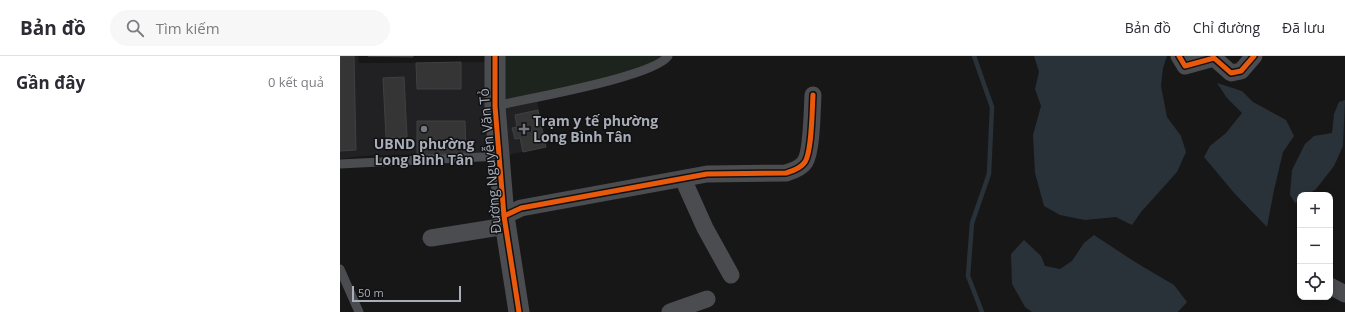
<!DOCTYPE html>
<html lang="vi">
<meta charset="utf-8">
<style>
body{margin:0;font-family:"Open Sans",sans-serif;background:#f7f7f7;color:#2b2b33}
.controls{position:absolute;right:12px;bottom:12px;display:grid;overflow:hidden;border-radius:8px;box-shadow:0 2px 10px #0003}
.controls button{width:36px;height:36px;display:grid;place-items:center;padding:0;border:0;border-bottom:1px solid #e1e1e2;background:#fff;color:#2b2b33;font:20px sans-serif}
.scale{position:absolute;left:12px;bottom:10px;width:109px;box-sizing:border-box;padding-left:4px;border:2px solid #a8adb8;border-top:0;font-size:11px;line-height:14px;white-space:nowrap;color:#a8adb8;-webkit-text-stroke:3px #111113;paint-order:stroke}
.list{margin:0;padding:0;list-style:none}
h2{display:flex;justify-content:space-between;align-items:center;height:52px;margin:0;padding:0 16px;font-size:17px}
h2 small{font-size:13px;font-weight:400;color:#7c7c81}
.icon{flex:none;width:22px;height:22px;fill:none;stroke:currentColor;stroke-width:2;stroke-linecap:round;stroke-linejoin:round}
.map{position:relative;flex:none;width:1005px;height:256px;overflow:hidden}
header{display:flex;align-items:center;gap:24px;box-sizing:border-box;height:56px;padding:0 20px;background:#fff;border-bottom:1px solid #e1e1e2}
header strong{font-size:19px}
nav{display:flex;gap:22px;margin-inline-start:auto;font-size:14px}
.search{width:280px;height:36px;background:#f7f7f7;display:flex;align-items:center;gap:10px;box-sizing:border-box;padding:0 14px;border-radius:22px;color:#7c7c81;font-size:15px}
main{display:flex}
aside{flex:1;background:#fff}
.map>svg:first-child{display:block}
.built{fill:#212123}
.green{fill:#1d241e}
.water{fill:#2a3239}
.lines{fill:none;stroke-linecap:round;stroke-linejoin:round}
.stream{stroke:#2a3239;stroke-width:4.5}
.building{fill:#353536;stroke:#3f4043}
.service{stroke:#4b4c50;stroke-width:9}
.minor{stroke:#4b4c50;stroke-width:17}
.tertiary{stroke:#4b4c50;stroke-width:21}
.cycleway-casing{stroke:#111113;stroke-width:8}
.cycleway{stroke:#e8590c;stroke-width:5}
.poi-dot{fill:#757880;stroke:#111113;stroke-width:1.5}
.labels{text-anchor:middle;stroke-width:3;stroke-linejoin:round;paint-order:stroke}
.poi-label{font-size:14px;font-weight:bold;fill:#a8adb8;stroke:#111113;text-anchor:start}
.street-label{font-size:14px;fill:#a8adb8;stroke:#111113}
</style>
<header>
<strong>Bản đồ</strong>
<div class="search"><svg class="icon" aria-label="search" viewBox="0 0 24 24"><circle cx="10" cy="10" r="6"/><path d="M15 15l6 6"/></svg>Tìm kiếm</div>
<nav><a>Bản đồ</a><a>Chỉ đường</a><a>Đã lưu</a></nav>
</header>
<main>
<aside>
<h2>Gần đây<small>0 kết quả</small></h2>
<ul class="list">
</ul>
</aside>
<div class="map">
<svg width="1005" height="256" viewBox="0 0 1005 256">
<rect width="100%" height="100%" fill="#171717"/>
<g class="built">
<path d="M0,0H18L19,7L146,6L151,96L21,100L0,103Z"/>
<path d="M197,44L206,91L168,99L164,52Z"/>
</g>
<path class="green" d="M163,0H324L314,6L266,23L164,44Z"/>
<g class="water">
<path d="M694,0H827L823,12L821,30L827,61L841,80L846,96L837,116L801,156L792,169L776,161L745,164L720,159L704,150L695,117L693,79L701,50L695,33L699,16Z"/>
<path d="M877,27L902,35L913,46L946,64L954,80L943,96L934,134L927,171L895,138L864,101L870,90L886,77L902,57L887,42Z"/>
<path d="M1005,44L1003,90L994,110L976,133L967,139H960V144L955,147L950,139L952,114L965,88L974,80L992,77L994,58L999,46Z"/>
<path d="M754,179L795,206L834,229L847,246L838,256H692L685,251L672,228L671,198L684,184L701,200L705,210L720,213L732,205L744,187Z"/>
</g>
<g class="lines">
<path class="stream" d="M634,0L652,51L649,118L632,167L628,220L642,256"/>
</g>
<g class="building">
<path d="M0,0H14L16,94L0,95Z"/>
<path d="M28,0H73V1Z"/>
<path d="M121,6V33H77L76,7Z"/>
<path d="M64,21L67,81L46,82L43,22Z"/>
<path d="M198,54L206,91L183,96L180,82L175,83L172,72L177,71L175,59Z"/>
<path d="M77,65H125L126,97L77,99Z"/>
</g>
<g class="lines">
<g class="service">
<path d="M155,50C185,43 314,21 328,0"/>
<path d="M0,108L160,100"/>
<path d="M0,213L19,256"/>
</g>
<g class="minor">
<path d="M839,0L845,10L874,2L891,17L901,15L914,0"/>
<path d="M343,123L365,172L391,219"/>
<path d="M164,160L181,152L367,118L446,117C453,115 461,112 465,106C472,95 472,54 473,39"/>
<path d="M91,182L166,170"/>
<path d="M990,230L1005,238"/>
<path d="M330,256L367,243"/>
</g>
<path class="tertiary" d="M155,0V50L164,160L179,256"/>
<g class="cycleway-casing">
<g id="cycleway">
<path d="M155,0V50L164,160L179,256"/>
<path d="M839,0L845,10L874,2L891,17L901,15L914,0"/>
<path d="M164,160L181,152L367,118L446,117C453,115 461,112 465,106C472,95 472,54 473,39"/>
</g>
</g>
<use href="#cycleway" class="cycleway"/>
</g>
<g class="poi-dot">
<circle cx="84" cy="73" r="4"/>
<path d="M182 67h4v4h4v4h-4v4h-4v-4h-4v-4h4z"/>
</g>
<g class="labels">
<g class="poi-label">
<text x="193" y="70">Trạm y tế phường<tspan x="193" dy="16">Long Bình Tân</tspan></text>
<text x="84" y="93" text-anchor="middle">UBND phường<tspan x="84" dy="16">Long Bình Tân</tspan></text>
</g>
<g class="street-label">
<text transform="translate(150 105) rotate(-95)" y="5">Đường Nguyễn Văn Tỏ</text>
</g>
</g>
</svg>
<div class="controls">
<button>+</button>
<button>−</button>
<button><svg class="icon" aria-label="locate" viewBox="0 0 24 24"><circle cx="12" cy="12" r="6"/><path d="M12 2v4M12 18v4M2 12h4M18 12h4"/></svg></button>
</div>
<div class="scale">50 m</div>
</div>
</main>
